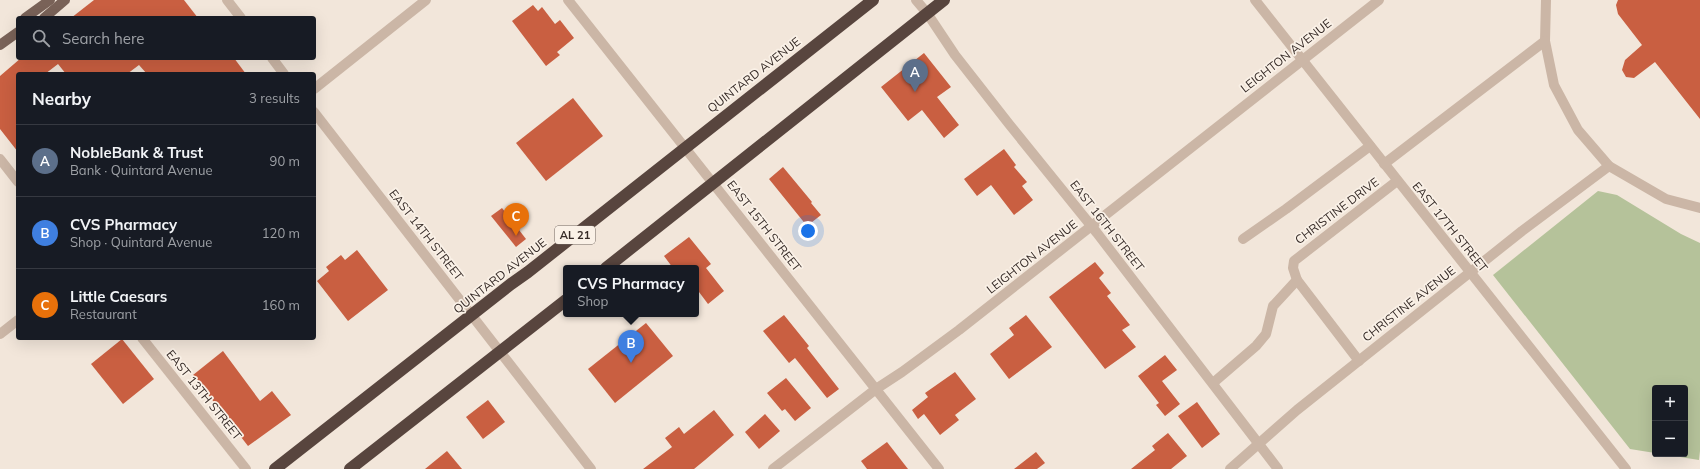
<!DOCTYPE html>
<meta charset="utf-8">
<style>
body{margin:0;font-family:Mulish,sans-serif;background:#20242c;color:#f1f3f6}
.controls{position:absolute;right:12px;bottom:12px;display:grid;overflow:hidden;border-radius:4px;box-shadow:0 4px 16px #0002}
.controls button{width:36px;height:36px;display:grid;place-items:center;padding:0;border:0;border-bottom:1px solid #363941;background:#171b24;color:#f1f3f6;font:20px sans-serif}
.you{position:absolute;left:808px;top:231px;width:14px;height:14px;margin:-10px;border:3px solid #fff;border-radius:50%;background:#1a73e8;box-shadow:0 0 0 6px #1a73e833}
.badge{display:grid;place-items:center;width:26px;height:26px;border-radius:50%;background:#91acaf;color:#fff;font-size:13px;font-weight:700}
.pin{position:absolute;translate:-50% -33px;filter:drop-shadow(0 1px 2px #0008)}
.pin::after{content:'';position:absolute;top:21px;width:14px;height:12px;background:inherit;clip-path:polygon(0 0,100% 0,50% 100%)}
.popup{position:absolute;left:563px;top:265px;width:136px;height:52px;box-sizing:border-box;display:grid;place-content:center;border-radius:4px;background:#171b24;filter:drop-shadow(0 1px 3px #0005);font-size:13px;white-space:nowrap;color:#9ea1a6}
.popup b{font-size:15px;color:#f1f3f6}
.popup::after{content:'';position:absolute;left:50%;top:100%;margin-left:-8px;border:8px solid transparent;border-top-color:#171b24}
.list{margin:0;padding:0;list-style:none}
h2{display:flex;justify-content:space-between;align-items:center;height:52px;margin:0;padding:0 16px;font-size:17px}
h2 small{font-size:13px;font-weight:400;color:#9ea1a6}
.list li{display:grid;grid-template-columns:26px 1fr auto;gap:12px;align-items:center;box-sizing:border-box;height:72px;padding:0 16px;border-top:1px solid #363941}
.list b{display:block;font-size:15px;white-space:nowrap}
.list p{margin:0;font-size:13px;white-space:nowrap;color:#9ea1a6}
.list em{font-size:13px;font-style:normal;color:#9ea1a6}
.icon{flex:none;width:22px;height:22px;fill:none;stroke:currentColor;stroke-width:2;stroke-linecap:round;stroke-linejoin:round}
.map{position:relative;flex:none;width:1700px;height:469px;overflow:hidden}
.search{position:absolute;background:#171b24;box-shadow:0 4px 16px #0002;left:16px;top:16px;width:300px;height:44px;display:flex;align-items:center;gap:10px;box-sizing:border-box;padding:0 14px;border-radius:4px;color:#9ea1a6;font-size:15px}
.panel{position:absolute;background:#171b24;box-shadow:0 4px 16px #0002;left:16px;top:72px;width:300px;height:268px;border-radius:4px}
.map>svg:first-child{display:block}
.green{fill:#b5c29a}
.building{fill:#c95f41}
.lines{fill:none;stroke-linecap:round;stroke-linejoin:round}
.minor{stroke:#cbb6a6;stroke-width:10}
.major{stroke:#796258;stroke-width:10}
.highway{stroke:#58453e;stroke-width:12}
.labels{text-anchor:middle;stroke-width:3.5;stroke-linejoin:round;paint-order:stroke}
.shield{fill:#faf1e7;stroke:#716661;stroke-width:1}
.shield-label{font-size:11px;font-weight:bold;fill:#362b27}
.street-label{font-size:12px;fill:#362b27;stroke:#faf1e7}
</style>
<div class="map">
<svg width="1700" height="469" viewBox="0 0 1700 469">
<rect width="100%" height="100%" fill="#f2e6da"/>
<path class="green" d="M1598,191L1617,195L1681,234L1700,243V451L1699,460L1661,454H1685V388H1655V453L1630,449L1493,275Z"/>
<g class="building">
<path d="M94,0H184L198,18H71Z"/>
<path d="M1618,0H1700V119L1655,62L1634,78L1626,77L1622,70L1625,60L1642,45L1618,14L1616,5Z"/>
<path d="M533,5L538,11L542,7L555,24L560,20L574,38L557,52L560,55L546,66L512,21Z"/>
<path d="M924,53L951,87L937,97L959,125L944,138L922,110L908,121L881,87Z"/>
<path d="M21,58H234L246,74H147L139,65L127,74H66L58,64L45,74H18V152L0,129V76Z"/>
<path d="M573,98L603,136L546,181L516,143Z"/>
<path d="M1004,149L1016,165L1014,167L1027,182L1022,186L1033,200L1014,215L991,185L977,196L964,179Z"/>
<path d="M783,167L812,202L811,203L821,215L807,226L769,179Z"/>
<path d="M502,208L526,239L516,247L491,216Z"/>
<path d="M689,237L711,264L706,268L724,291L708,304L696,288V268H673L664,256Z"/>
<path d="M357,250L388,290L348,321L317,281L329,271L326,267L341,255L345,260Z"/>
<path d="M1095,262L1104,273L1099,278L1111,293L1107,296L1130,325L1122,330L1136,347L1105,369L1049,297Z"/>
<path d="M784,315L809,346L807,348L839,389L827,398L795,358L789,363L763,331Z"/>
<path d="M1026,315L1052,347L1009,379L990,354L1014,335L1009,328Z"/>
<path d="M646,323L673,356L615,403L588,369Z"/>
<path d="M122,339L154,379L123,404L91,364Z"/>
<path d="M223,351L260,401L272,391L291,415L248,446L193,375Z"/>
<path d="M1165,355L1177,370L1162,381L1180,404L1165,416L1156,405L1159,403L1138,376Z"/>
<path d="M955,372L976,399L955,415L959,420L940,435L924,414L918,419L912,410L928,397L925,393Z"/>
<path d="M786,378L811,408L795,421L785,409L782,411L767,393Z"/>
<path d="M488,400L505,422L483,439L466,417Z"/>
<path d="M1197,402L1220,434L1202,448L1178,416Z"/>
<path d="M714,410L734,435L705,460L694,469H643L672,447L665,438L679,427L684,434Z"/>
<path d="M765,414L780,431L759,449L745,432Z"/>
<path d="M1168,433L1187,456L1171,469H1131L1155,450L1152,446Z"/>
<path d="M887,442L908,469H867L861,461Z"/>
<path d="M447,451L462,469H425Z"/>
<path d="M1036,452L1045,463L1037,469H1014Z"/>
</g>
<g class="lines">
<g class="minor">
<path d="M227,0L241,18"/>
<path d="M568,0L939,469"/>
<path d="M916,0L927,13L955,55L1009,124L1097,233L1278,469"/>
<path d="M1255,0L1626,469"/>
<path d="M1546,0L1545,41L1554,85L1578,130L1609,166L1666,199L1700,208"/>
<path d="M272,58L284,74"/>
<path d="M314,89L426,0"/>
<path d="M314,112L591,469"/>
<path d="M0,159L18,182"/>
<path d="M1384,164L1545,41"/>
<path d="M1243,239L1286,209L1370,146"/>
<path d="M0,334L18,320"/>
<path d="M142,338L246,469"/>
<path d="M1359,361L1297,280L1293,268L1294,261L1397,181"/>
<path d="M1213,383L1256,346L1266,334L1273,306L1297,280"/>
<path d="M773,469L876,389L902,372L959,330L1379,0"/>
<path d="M1230,469L1297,410L1522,231L1609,166"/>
</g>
<g class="major">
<path d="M25,18L50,0"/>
<path d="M44,18L65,0"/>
<path d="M0,45L18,32"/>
</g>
<g class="highway">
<path d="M606,268L944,0"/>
<path d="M275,469L511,284L528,272L873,0"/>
<path d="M350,469L566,300"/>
</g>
</g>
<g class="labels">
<rect class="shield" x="555" y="226" width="40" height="18" rx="3"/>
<g class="shield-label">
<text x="575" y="239">AL 21</text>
</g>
<g class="street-label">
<text transform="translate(1286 56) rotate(-38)" y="4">LEIGHTON AVENUE</text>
<text transform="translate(754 75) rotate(-38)" y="4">QUINTARD AVENUE</text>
<text transform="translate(1337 211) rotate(-37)" y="4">CHRISTINE DRIVE</text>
<text transform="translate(764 226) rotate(52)" y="4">EAST 15TH STREET</text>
<text transform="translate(1107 226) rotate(52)" y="4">EAST 16TH STREET</text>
<text transform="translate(1450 227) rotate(51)" y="4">EAST 17TH STREET</text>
<text transform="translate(426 235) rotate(52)" y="4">EAST 14TH STREET</text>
<text transform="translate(1032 257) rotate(-38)" y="4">LEIGHTON AVENUE</text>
<text transform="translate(500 276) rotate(-38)" y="4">QUINTARD AVENUE</text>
<text transform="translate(1409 304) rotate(-38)" y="4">CHRISTINE AVENUE</text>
<text transform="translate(204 395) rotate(51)" y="4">EAST 13TH STREET</text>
</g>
</g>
</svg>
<div class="controls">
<button>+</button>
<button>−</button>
</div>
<div class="you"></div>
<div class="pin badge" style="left:915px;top:92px;background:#5c6f8a">A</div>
<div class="pin badge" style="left:631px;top:363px;background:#3f7fe0">B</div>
<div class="popup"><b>CVS Pharmacy</b>Shop</div>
<div class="pin badge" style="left:516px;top:236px;background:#e8710a">C</div>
<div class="search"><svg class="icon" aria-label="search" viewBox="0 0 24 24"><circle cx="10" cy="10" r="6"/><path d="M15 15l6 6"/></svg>Search here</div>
<section class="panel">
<h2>Nearby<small>3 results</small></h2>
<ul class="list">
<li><span class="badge" style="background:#5c6f8a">A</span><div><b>NobleBank &amp; Trust</b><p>Bank · Quintard Avenue</p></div><em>90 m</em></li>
<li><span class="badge" style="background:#3f7fe0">B</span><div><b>CVS Pharmacy</b><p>Shop · Quintard Avenue</p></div><em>120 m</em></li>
<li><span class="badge" style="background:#e8710a">C</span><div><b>Little Caesars</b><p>Restaurant</p></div><em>160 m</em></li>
</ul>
</section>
</div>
